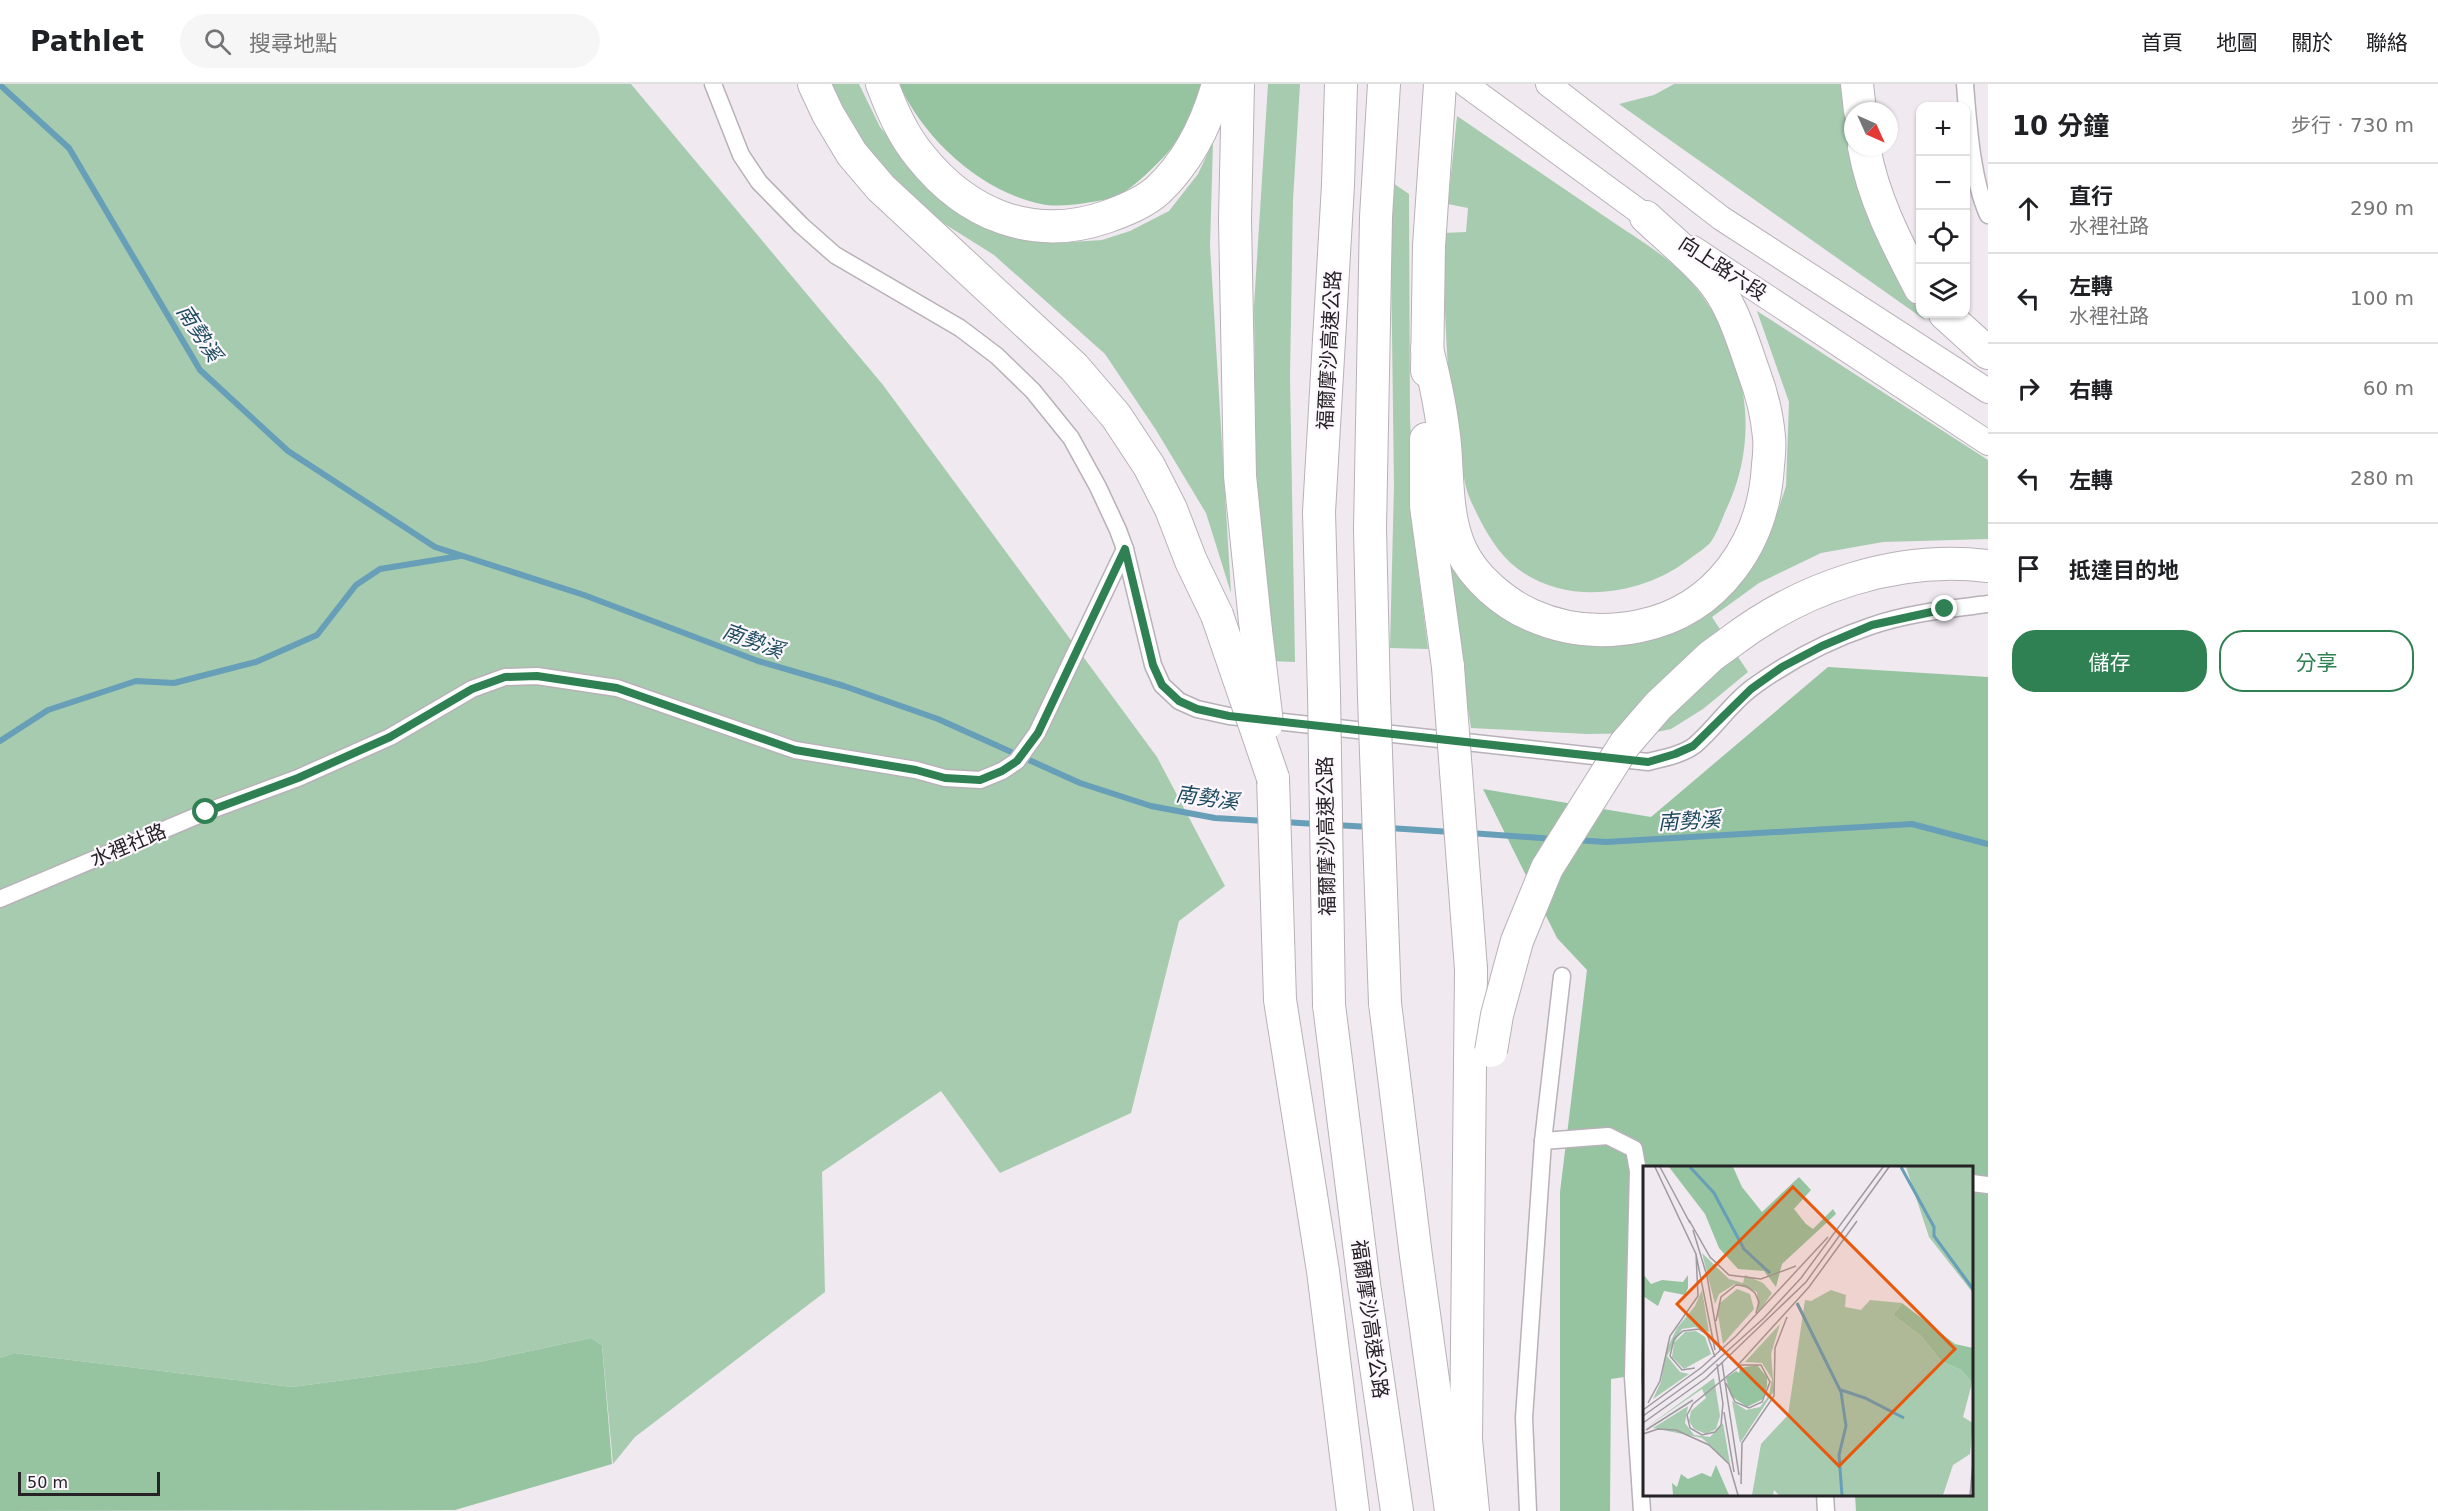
<!DOCTYPE html>
<html lang="zh-TW">
<meta charset="utf-8">
<style>
body{margin:0;font-family:"DejaVu Sans","Noto Sans TC",sans-serif;background:#f6f6f6;color:#202124}
.controls{position:absolute;right:18px;top:18px;display:grid;overflow:hidden;border-radius:12px;box-shadow:0 2px 4px #0004}
.controls button{width:54px;height:54px;display:grid;place-items:center;padding:0;border:0;border-bottom:2px solid #e0e0e0;background:#fff;color:#202124;font:30px sans-serif}
.compass{position:absolute;left:1844px;top:18px;width:54px;height:54px;border-radius:50%;background:#fff;box-shadow:0 2px 4px #0004;rotate:135deg}
.scale{position:absolute;left:18px;bottom:15px;width:142px;box-sizing:border-box;padding-left:6px;border:3px solid #252325;border-top:0;font-size:16px;line-height:21px;white-space:nowrap;color:#252325;-webkit-text-stroke:4px #fdf7fe;paint-order:stroke}
.stop{position:absolute;width:18px;height:18px;margin:-14px;border:4px solid #2f8153;border-radius:50%;background:#fff}
.stop.end{background:#2f8153;border-color:#fff;box-shadow:0 2px 6px #0008}
.list{margin:0;padding:0;list-style:none}
h2{display:flex;justify-content:space-between;align-items:center;height:78px;margin:0;padding:0 24px;font-size:26px}
h2 small{font-size:20px;font-weight:400;color:#757577}
.list li{display:grid;grid-template-columns:39px 1fr auto;gap:18px;align-items:center;box-sizing:border-box;height:90px;padding:0 24px;border-top:2px solid #e0e0e0}
.list b{display:block;font-size:22px;white-space:nowrap}
.list p{margin:0;font-size:20px;white-space:nowrap;color:#757577}
.list em{font-size:20px;font-style:normal;color:#757577}
.actions{display:flex;gap:12px;padding:18px 24px}
.actions a{flex:1;padding:14px 0;border:2px solid #2f8153;border-radius:24px;text-align:center;font-size:21px;color:#2f8153}
.actions .main{background:#2f8153;color:#fff}
.icon{flex:none;width:33px;height:33px;fill:none;stroke:currentColor;stroke-width:2;stroke-linecap:round;stroke-linejoin:round}
.map{position:relative;flex:none;width:1988px;height:1427px;overflow:hidden}
header{display:flex;align-items:center;gap:36px;box-sizing:border-box;height:84px;padding:0 30px;background:#fff;border-bottom:2px solid #e0e0e0}
header strong{font-size:28px}
nav{display:flex;gap:33px;margin-inline-start:auto;font-size:21px}
.search{width:420px;height:54px;background:#f6f6f6;display:flex;align-items:center;gap:15px;box-sizing:border-box;padding:0 21px;border-radius:33px;color:#757577;font-size:22px}
main{display:flex}
aside{flex:1;background:#fff}
.map>svg:first-child{display:block}
.green{fill:#a6cbaf}
.forest{fill:#96c4a1}
.lines{fill:none;stroke-linecap:round;stroke-linejoin:round}
.stream{stroke:#669fb7;stroke-width:6}
.street-casing{stroke:#b8b1b8;stroke-width:19}
.secondary-casing{stroke:#b8b1b8;stroke-width:26}
.highway-casing{stroke:#b8b1b8;stroke-width:34}
.street{stroke:#fff;stroke-width:16}
.secondary{stroke:#fff;stroke-width:24}
.highway{stroke:#fff;stroke-width:32}
.highway-bridge-casing{stroke:#b8b1b8;stroke-width:34;stroke-linecap:butt}
.highway-bridge{stroke:#fff;stroke-width:32}
.route{stroke:#2f8153;stroke-width:8}
.labels{text-anchor:middle;stroke-width:4.5;stroke-linejoin:round;paint-order:stroke}
.street-label{font-size:20px;fill:#252325;stroke:#fdf7fe}
.water-label{font-size:21px;font-style:italic;fill:#1d4c5f;stroke:#fdf7fe}
.inset-river{fill:none;stroke:#669fb7;stroke-width:3}
.inset-road{fill:none;stroke:#9f9a9f;stroke-width:1.5}
.view{fill:#e8590c;fill-opacity:0.15;stroke:#e8590c;stroke-width:3}
.inset-edge{fill:none;stroke:#252325;stroke-width:3}
</style>
<header>
<strong>Pathlet</strong>
<div class="search"><svg class="icon" aria-label="search" viewBox="0 0 24 24"><circle cx="10" cy="10" r="6"/><path d="M15 15l6 6"/></svg>搜尋地點</div>
<nav><a>首頁</a><a>地圖</a><a>關於</a><a>聯絡</a></nav>
</header>
<main>
<div class="map">
<svg width="1988" height="1427" viewBox="0 0 1988 1427">
<rect width="100%" height="100%" fill="#f0e9f0"/>
<g class="green">
<path d="M0,0H631L883,301L1157,673L1225,802L1179,837L1131,1029L1000,1089L941,1007L822,1088L825,1208L635,1353L613,1380L602,1261L591,1254L479,1278L292,1303L14,1269L0,1274Z"/>
<path d="M829,0H859L880,43L923,94L996,148L1056,159L1102,156L1130,147L1169,127L1198,90L1213,58L1210,162L1231,509L1206,429L1156,346L1105,270L994,171L916,122L857,61Z"/>
<path d="M1268,0H1300L1293,116L1290,292L1295,578L1267,577L1256,378L1254,222Z"/>
<path d="M1674,0H1843L1844,30L1858,95L1899,196L1925,236L1619,20L1654,11Z"/>
<path d="M1457,32C1507,66 1557,100 1607,134C1639,156 1677,177 1700,209C1748,275 1761,354 1725,428C1721,438 1716,451 1710,459C1705,464 1698,469 1692,473C1645,511 1569,523 1518,485C1495,468 1481,439 1470,415C1464,401 1463,385 1460,370C1445,298 1445,223 1443,149L1466,148L1468,124L1448,120Z"/>
<path d="M1390,97L1409,110L1410,334L1415,463L1428,565L1390,564L1394,401Z"/>
<path d="M1757,227L1988,376V455L1883,458L1821,469L1759,499L1712,533L1748,588L1703,625L1671,645L1652,649L1587,650L1471,644L1438,436L1523,542L1571,560H1611L1738,500L1756,475L1772,445L1786,402L1789,318Z"/>
</g>
<g class="forest">
<path d="M899,0H1206C1203,9 1201,18 1198,26C1187,51 1142,100 1117,112C1108,116 1096,117 1086,119C1072,121 1055,123 1041,120C980,107 924,55 899,0Z"/>
<path d="M1828,583L1988,593V1427H1856L1855,1411L1972,1410V1084H1644V1290L1611,1295L1610,1427H1560V1108L1587,886L1557,854L1483,705L1651,733Z"/>
<path d="M591,1254L602,1261L612,1380L455,1426L0,1427V1274L14,1269L292,1303L479,1278Z"/>
</g>
<g class="lines">
<g class="stream">
<path d="M0,1L69,64L200,286L288,367L435,463L584,511L758,577L844,602L938,635L1080,699L1151,722L1215,734L1265,737"/>
<path d="M0,657L48,626L136,597L174,599L256,578L317,551L356,501L380,485L460,472"/>
<path d="M1284,738L1316,740"/>
<path d="M1335,741L1370,743"/>
<path d="M1389,744L1451,748"/>
<path d="M1470,749L1555,755"/>
<path d="M1575,756L1606,758L1912,740L1988,760"/>
</g>
<g class="street-casing">
<g id="street">
<path d="M713,0L741,71L759,98L801,141L835,171L960,244L997,272L1033,307L1071,354L1098,403L1118,446L1125,465L1153,581L1162,601L1179,617L1197,625L1229,632L1648,678C1663,674 1682,671 1695,661C1716,643 1731,619 1753,603C1789,577 1829,556 1871,542C1908,529 1950,525 1988,520"/>
<path d="M1965,0C1968,39 1972,96 1988,131"/>
<path d="M0,815L206,728L298,694L390,653L472,605L505,593L537,592L617,604L795,666L916,686L945,694L980,696L1002,687L1017,677L1037,649L1125,465"/>
<path d="M1543,1057L1608,1052L1634,1065L1638,1087L1633,1293L1642,1427"/>
<path d="M1972,1099L1988,1101"/>
<path d="M1825,1410L1826,1427"/>
<path d="M1528,1427L1524,1334L1543,1057L1562,892"/>
</g>
</g>
<g class="secondary-casing">
<g id="secondary">
<path d="M1465,0L1659,142"/>
<path d="M1548,0L1721,134L1988,307"/>
<path d="M1693,164L1988,359"/>
</g>
</g>
<g class="highway-casing">
<g id="highway">
<path d="M814,0L828,30L852,70L881,104L1074,283L1116,332L1149,382L1171,425L1191,477L1217,531"/>
<path d="M882,0C892,26 902,50 920,72C967,131 1033,158 1106,133C1123,127 1144,119 1158,106C1188,78 1207,39 1218,0"/>
<path d="M1238,0L1235,136L1240,392L1256,547"/>
<path d="M1857,0L1860,27"/>
<path d="M1864,63C1873,114 1896,158 1920,204"/>
<path d="M1945,230L1988,269"/>
<path d="M1427,265C1435,296 1442,329 1445,361C1448,396 1446,434 1461,466C1474,494 1504,519 1531,531C1567,547 1602,550 1640,542C1718,526 1764,458 1768,381C1769,372 1770,362 1769,353C1767,330 1761,307 1753,286C1742,255 1732,219 1710,194C1691,172 1667,153 1646,133"/>
<path d="M1427,287L1429,162L1440,0"/>
<path d="M1426,355V422L1448,583"/>
<path d="M1729,559C1802,503 1896,471 1988,482"/>
<path d="M1324,609L1319,428L1338,101L1341,0"/>
<path d="M1374,613L1370,445L1376,133L1384,0"/>
<path d="M1273,694L1280,916L1323,1187L1353,1427"/>
<path d="M1471,885L1466,1356L1473,1427"/>
<path d="M1385,919L1416,1172L1451,1427"/>
<path d="M1329,921L1364,1200L1397,1427"/>
</g>
</g>
<use href="#street" class="street"/>
<use href="#secondary" class="secondary"/>
<use href="#highway" class="highway"/>
<g class="highway-bridge-casing">
<g id="highway-bridge">
<path d="M1217,531L1273,694"/>
<path d="M1256,547L1267,639"/>
<path d="M1448,583L1471,885"/>
<path d="M1324,609L1329,921"/>
<path d="M1374,613L1385,919"/>
<path d="M1491,967L1497,931L1517,857L1547,784L1625,660L1658,622L1711,572L1729,559"/>
</g>
</g>
<use href="#highway-bridge" class="highway-bridge"/>
</g>
<g class="lines">
<path class="route" d="M206,728L298,694L390,653L472,605L505,593L537,592L617,604L795,666L916,686L945,694L980,696L1002,687L1017,677L1038,649L1125,465L1153,581L1162,601L1179,617L1197,625L1229,632L1648,678L1675,670L1693,662L1751,605L1782,583L1822,562L1872,541L1945,525"/>
</g>
<g class="labels">
<g class="street-label">
<text transform="translate(1723 184) rotate(33)" y="7">向上路六段</text>
<text transform="translate(1329 266) rotate(-87)" y="7">福爾摩沙高速公路</text>
<text transform="translate(1326 752) rotate(-91)" y="7">福爾摩沙高速公路</text>
<text transform="translate(128 761) rotate(-23)" y="7">水裡社路</text>
<text transform="translate(1370 1235) rotate(82)" y="7">福爾摩沙高速公路</text>
</g>
<g class="water-label">
<text transform="translate(199 249) rotate(57)" y="7">南勢溪</text>
<text transform="translate(753 557) rotate(20)" y="7">南勢溪</text>
<text transform="translate(1207 714) rotate(8)" y="7">南勢溪</text>
<text transform="translate(1689 737) rotate(-3)" y="7">南勢溪</text>
</g>
</g>
<g transform="translate(1643 1082)">
<rect width="330" height="330" fill="#f0e9f0"/>
<path d="M263,1H330V127L286,71ZM59,87L86,113L100,117L102,109L120,117L129,127L115,147L114,126L92,118L76,128L72,138ZM94,123L107,128L111,143L80,178L75,149L77,137ZM59,124L66,166L52,161L39,163L24,190L37,206L46,208L10,233L18,216L24,183L34,162L52,140ZM188,124L203,129L202,141L218,144L227,134L259,137L250,149L278,170L298,195L318,204L329,217L320,251L330,257L327,288L310,299L300,329H136L131,324L130,329H109L118,278L145,249L162,134L168,135ZM137,158L128,188L131,225L97,277L89,235L103,244L117,241L126,229L129,213L119,197L102,196ZM53,165L62,171L68,188L41,203L29,191L31,177L42,166ZM71,212L77,250L73,263L63,268L51,263L46,255L48,245L63,232L59,223L0,264ZM45,240L42,257L51,269L67,271L80,257L87,298L59,272L10,262Z" fill="#a6cbaf"/>
<path d="M26,1H90L99,21L119,46L156,11L168,24L151,43L163,58L170,63L190,43L193,48L139,98L133,121L121,105L95,103L76,82L62,48ZM0,108L8,118L19,114L40,116L45,109V122L42,129L21,125L15,140L0,130ZM259,137L312,178L330,182V218L318,204L298,195L278,170L250,149ZM114,199L124,211V220L120,233L104,241L88,230L83,212L93,205L96,207L97,202ZM73,299L86,329H30L29,317L34,321L38,308L45,313L59,307L68,311Z" fill="#96c4a1"/>
<path class="inset-river" d="M47,1L71,27L101,83L127,107M258,1L291,61V70L330,123M154,137L198,226L203,260L196,289L199,329M198,224L222,232L261,252"/>
<path class="inset-road" d="M12,1L53,88L72,184M17,1L47,57M46,54L67,91L86,109L118,113L153,100M50,64L64,110L77,185M73,155L78,131L93,119L103,120L112,127L116,136L113,147M79,196L96,309M74,198L80,238M95,199L166,121L214,55M52,202L39,204L27,190L31,173L40,165L56,163L64,168L72,191M5,237L17,215L27,170L55,130L53,88M80,237L78,259L72,266L59,269L47,262L44,249L50,238L98,199H118L127,216L119,236L106,242L92,236L83,217M0,244L59,201L93,170L185,71M81,246L91,306M0,250L60,207L121,152L158,112L240,1M0,257L63,212L163,116L246,1M3,264L50,234M0,268L15,263L33,264L66,279L86,298L95,329M98,318L99,277L131,230L132,182L144,151M327,329L330,297"/>
<path class="view" d="M150,21L312,183L196,300L34,138Z"/>
<rect width="330" height="330" class="inset-edge"/>
</g>
</svg>
<div class="controls">
<button>+</button>
<button>−</button>
<button><svg class="icon" aria-label="locate" viewBox="0 0 24 24"><circle cx="12" cy="12" r="6"/><path d="M12 2v4M12 18v4M2 12h4M18 12h4"/></svg></button>
<button><svg class="icon" aria-label="layers" viewBox="0 0 24 24"><path d="M12 4l9 5-9 5-9-5zM3 14l9 5 9-5"/></svg></button>
</div>
<svg class="compass" viewBox="-18 -18 36 36"><path d="M0-13l5 13h-10z" fill="#e53935"/><path d="M0 13l5-13h-10z" fill="#757577"/></svg>
<div class="scale">50 m</div>
<div class="stop" style="left:206px;top:728px"></div>
<div class="stop end" style="left:1945px;top:525px"></div>
</div>
<aside>
<h2>10 分鐘<small>步行 · 730 m</small></h2>
<ul class="list">
<li><svg class="icon" aria-label="ahead" viewBox="0 0 24 24"><path d="M12 20V5M6 11l6-6 6 6"/></svg><div><b>直行</b><p>水裡社路</p></div><em>290 m</em></li>
<li><svg class="icon" aria-label="left" viewBox="0 0 24 24"><path d="M17 20v-9H6M10 6l-5 5 5 5"/></svg><div><b>左轉</b><p>水裡社路</p></div><em>100 m</em></li>
<li><svg class="icon" aria-label="right" viewBox="0 0 24 24"><path d="M7 20v-9h11M14 6l5 5-5 5"/></svg><div><b>右轉</b></div><em>60 m</em></li>
<li><svg class="icon" aria-label="left" viewBox="0 0 24 24"><path d="M17 20v-9H6M10 6l-5 5 5 5"/></svg><div><b>左轉</b></div><em>280 m</em></li>
<li><svg class="icon" aria-label="arrive" viewBox="0 0 24 24"><path d="M6 21V4h12l-3 4 3 4H6"/></svg><div><b>抵達目的地</b></div></li>
</ul>
<div class="actions"><a class="main">儲存</a><a>分享</a></div>
</aside>
</main>
